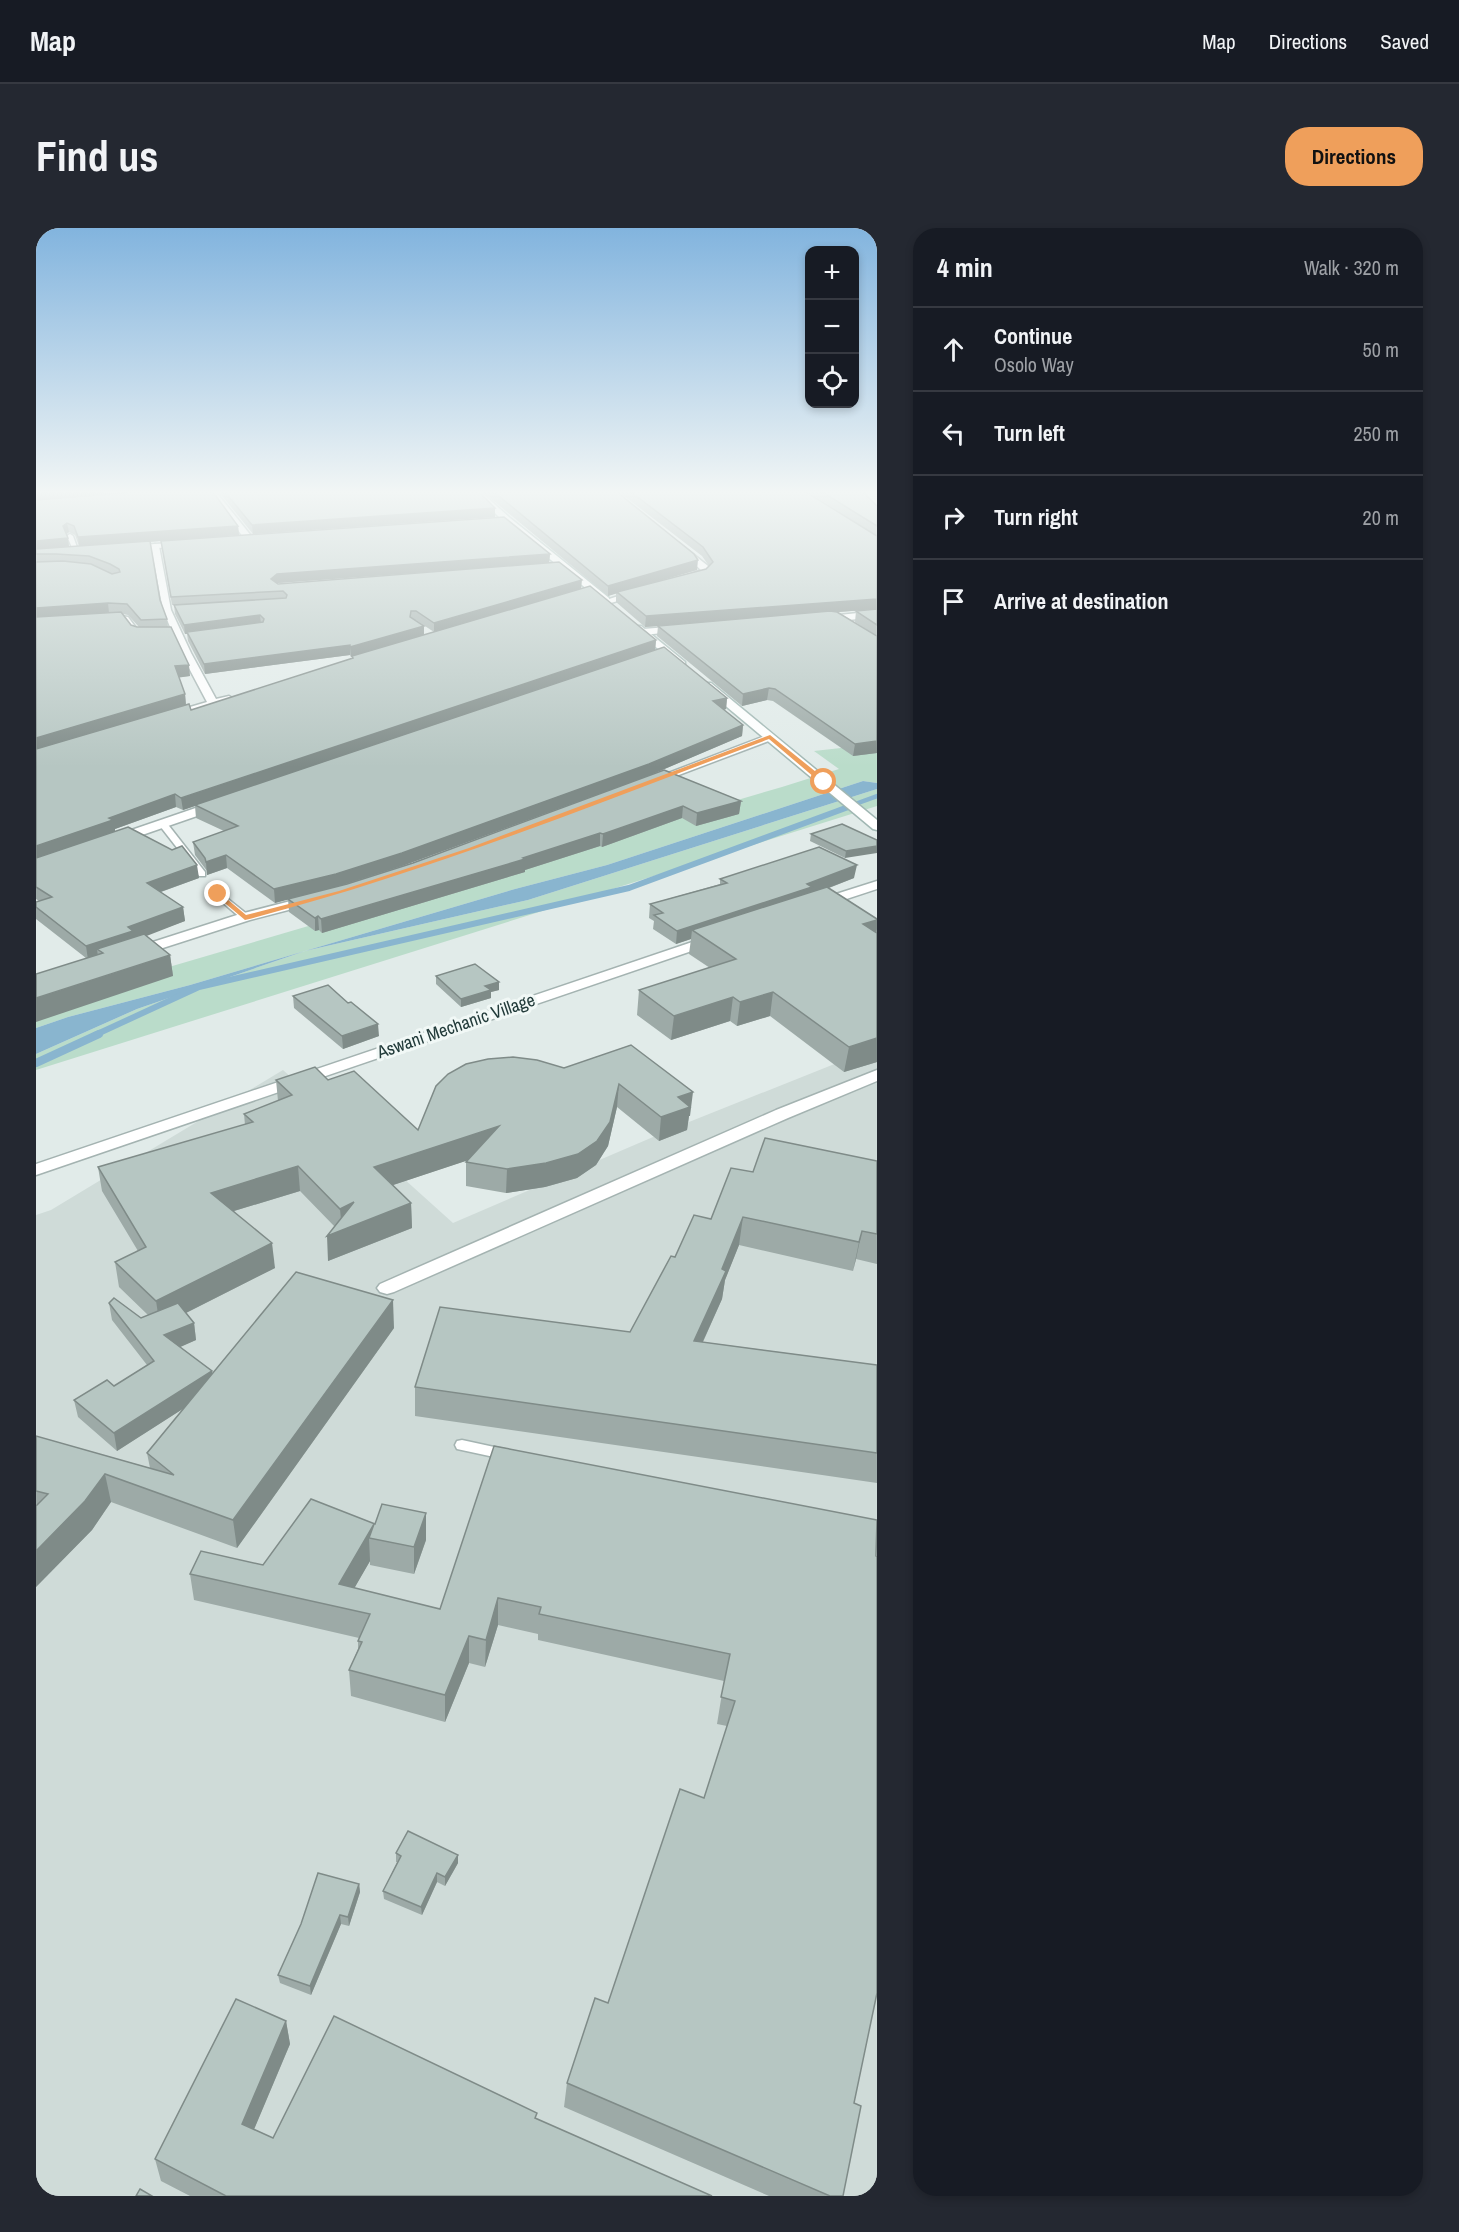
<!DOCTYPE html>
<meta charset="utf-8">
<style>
body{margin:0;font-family:"Archivo Narrow",sans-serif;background:#242831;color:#f1f3f6}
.controls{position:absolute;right:18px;top:18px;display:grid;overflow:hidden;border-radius:12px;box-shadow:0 3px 9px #0003}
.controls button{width:54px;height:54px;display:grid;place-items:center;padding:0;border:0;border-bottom:2px solid #363941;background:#171b24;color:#f1f3f6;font:30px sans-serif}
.stop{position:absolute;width:18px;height:18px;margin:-14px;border:4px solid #ef9f5b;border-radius:50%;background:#fff}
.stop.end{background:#ef9f5b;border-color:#fff;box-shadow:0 2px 6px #0008}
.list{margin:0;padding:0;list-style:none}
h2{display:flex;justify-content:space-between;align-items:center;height:78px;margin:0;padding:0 24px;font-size:26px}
h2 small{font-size:20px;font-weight:400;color:#9ea1a6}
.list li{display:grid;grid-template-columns:39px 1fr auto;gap:18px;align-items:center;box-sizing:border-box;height:84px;padding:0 24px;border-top:2px solid #363941}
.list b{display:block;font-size:22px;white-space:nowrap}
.list p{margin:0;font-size:20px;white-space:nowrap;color:#9ea1a6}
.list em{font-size:20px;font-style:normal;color:#9ea1a6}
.icon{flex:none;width:33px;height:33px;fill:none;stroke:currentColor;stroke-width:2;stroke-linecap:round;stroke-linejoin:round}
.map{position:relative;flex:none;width:841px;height:1968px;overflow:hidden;border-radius:24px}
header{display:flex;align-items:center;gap:36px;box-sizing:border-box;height:84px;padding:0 30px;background:#171b24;border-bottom:2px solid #363941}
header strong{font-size:28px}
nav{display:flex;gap:33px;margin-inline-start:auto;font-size:21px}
.intro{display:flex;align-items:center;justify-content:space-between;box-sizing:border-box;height:144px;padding:0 36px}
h1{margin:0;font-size:42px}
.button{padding:15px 27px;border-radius:24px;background:#ef9f5b;color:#111;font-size:21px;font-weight:700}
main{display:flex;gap:36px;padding:0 36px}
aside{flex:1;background:#171b24;border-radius:24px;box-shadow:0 3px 9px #0003}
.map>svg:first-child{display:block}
.built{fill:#cfdbd8}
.green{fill:#badcca}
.water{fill:#89b5cf}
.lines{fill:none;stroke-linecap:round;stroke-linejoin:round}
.stream-far2{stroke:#89b5cf;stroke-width:4.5}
.stream-far1{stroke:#89b5cf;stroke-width:6}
.stream{stroke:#89b5cf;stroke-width:8}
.service-casing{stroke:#a4b3b1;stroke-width:3}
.minor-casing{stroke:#a4b3b1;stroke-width:3}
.tertiary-casing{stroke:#a4b3b1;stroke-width:3}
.secondary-casing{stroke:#a0b7b3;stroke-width:3}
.service{fill:#fff;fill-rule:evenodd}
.minor{fill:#fff;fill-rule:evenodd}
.tertiary{fill:#fff;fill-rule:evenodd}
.secondary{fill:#fff;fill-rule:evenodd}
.wall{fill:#9daaa7;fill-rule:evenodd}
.shaded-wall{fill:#7f8b88}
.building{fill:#b6c6c2;stroke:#7f8b88;stroke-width:1.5}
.route{fill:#ef9f5b}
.labels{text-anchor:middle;stroke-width:6;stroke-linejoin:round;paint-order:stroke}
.street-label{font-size:18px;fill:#223b3a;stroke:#f1f8f6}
</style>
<header>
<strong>Map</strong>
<nav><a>Map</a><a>Directions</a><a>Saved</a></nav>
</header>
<div class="intro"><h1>Find us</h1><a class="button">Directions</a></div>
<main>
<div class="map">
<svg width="841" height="1968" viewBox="0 0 841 1968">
<rect width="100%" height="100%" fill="#e1ebe9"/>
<path class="built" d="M841,819V1968H0V987L15,982L247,842L417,995L638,900Z"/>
<g class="green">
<path d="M841,516V555L827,553L571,637L479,661L154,757L32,789L0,800V778L746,559L803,541L778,523Z"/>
<path d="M841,561V578L0,842V826L101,781L269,723L492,672Z"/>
</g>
<path class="water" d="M827,553L841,555V561L492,672L269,723L101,781L0,826V800L32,789L154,757L479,661L571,637Z"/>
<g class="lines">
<path class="stream-far2" d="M811,579L841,568"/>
<path class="stream-far1" d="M59,807L163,759L593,660L815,578"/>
<path class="stream" d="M0,835L63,806"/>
<g class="service-casing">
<g id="service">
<path d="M34,306L37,308L43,325L38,324L31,308Z"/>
<path d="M76,387L92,389L103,404L110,407L107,409L98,406L88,392L74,390Z"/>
<path d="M124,594H130L169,644V648H163L124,598Z"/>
<path d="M182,663L212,687V691H206L179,668L178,666Z"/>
<path d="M426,1212L472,1222L477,1223L479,1227L477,1231L472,1232L421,1221L419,1217L421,1213Z"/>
</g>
</g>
<g class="minor-casing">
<g id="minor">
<path d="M174,264H180L216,309V313H210Z"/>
<path d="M643,315L672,338L673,345L654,353H648V349L665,342L640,319L639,317Z"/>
<path d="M119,316L123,318L135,382L155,425L180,471L193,468L198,471L131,492L126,489L127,487L171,474L145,425L127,382L115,318Z"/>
<path d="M604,361L608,364L607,366L571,376L567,373Z"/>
<path d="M841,383V389L803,393L798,390L803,387Z"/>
<path d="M644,398L647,399V403L607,407L602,404L607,401Z"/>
<path d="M734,506L739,509L738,511L619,556H611L609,554Z"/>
<path d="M183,572L189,576L187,579L83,615L79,616L73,612L75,609Z"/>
<path d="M841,653V661L783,680L776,676L778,673Z"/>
<path d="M274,668L279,669L281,672L279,675L214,692L105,727L100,728L93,724L95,721L204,686Z"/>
<path d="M677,707L684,711L682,714L0,947V936Z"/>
<path d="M841,842V853L752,890L358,1064L351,1066L344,1064L341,1060L344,1056L740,882Z"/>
</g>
</g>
<g class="tertiary-casing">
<path id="tertiary" d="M149,314H152V318L90,322L86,320L90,318Z"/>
</g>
<g class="secondary-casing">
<g id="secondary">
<path d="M438,264H445L474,290L573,370V374H567L468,294Z"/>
<path d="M599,398H605L649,434V438H643L599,402Z"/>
<path d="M667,455H675L841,592V602L837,601L667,459Z"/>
</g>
</g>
<use href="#service" class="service"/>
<use href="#minor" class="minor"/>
<use href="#tertiary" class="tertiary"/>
<use href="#secondary" class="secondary"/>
</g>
<g class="wall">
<path d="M0,264H70V266L80,265L78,264H177L202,298L203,307L114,314L124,372L131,391L132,399L154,448L143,449L149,466L150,477L155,482L317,430L316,428L315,429L314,427L169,446L152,413L151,406H149L139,386L138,377H136L125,313L514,326L513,335L242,355L241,356L545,360L620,412L619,422L691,470L690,481L688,482L707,497L706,508L612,548L366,638L308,657L377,635L628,542L705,573L703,586L660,598L646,590L566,619L564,618L489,642V644L286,705L283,702L279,703L253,684L252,671L239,675L191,640L171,647V643L159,627L157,614L188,603L160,590L159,578L147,582L140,579L79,601V604L163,650L125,664L147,679L149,693L110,707L134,727L137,748L50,730L0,691V674L3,673L0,671ZM33,304L39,307L43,318H33L31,306ZM87,386L92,387L103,399H101L95,397ZM379,392H380L398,404L388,407Z"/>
<path d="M183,264H443L459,280V289L217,306Z"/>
<path d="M447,264H581L661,342L608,357L670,341L673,338L666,328L583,264H770L841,308V525L817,528L737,473L731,472L706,478L621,408L622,398L609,399L580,374V365L572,368ZM828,382L820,383L819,394L839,407L802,384Z"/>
<path d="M772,264H827L841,278V308Z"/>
<path d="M775,606L841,612L809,630L774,613Z"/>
<path d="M818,650L793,660L841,691V834L808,844L734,788L701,798L694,793L635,812L601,787L603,762L674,740L653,726L655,711L640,716L617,701L618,693L613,690L614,676L684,656V651Z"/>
<path d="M400,748L463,754V762L455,764V770L425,779L400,756Z"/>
<path d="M257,768L312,775L343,808L307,821L258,780Z"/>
<path d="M595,817L654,888H653L651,902L623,913L581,879L572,918L560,937L541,950L509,959L470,965L430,958V934L432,932L357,957L375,975L376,1000L292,1033L299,999L264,963L198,983L239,1040L150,1085L158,1095L160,1112L143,1119L176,1143V1146L358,1100L201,1320L75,1274L56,1302L0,1359V1208L114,1240L111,1225L148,1180L81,1223L42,1189L38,1172L78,1158L111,1137L76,1092L73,1075L105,1090L112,1087L83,1059L79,1034L102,1023L66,963L62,939L209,897L208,886L242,873L240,852H292L382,902L528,840Z"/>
<path d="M841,933V1036L820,1031L817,1043L703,1017L689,1052L686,1071L667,1114L841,1137V1255L379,1188V1159L594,1104L639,1029L675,991L717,944Z"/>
<path d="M458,1218L840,1328L818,1875L807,1968H733L528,1879L531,1855L572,1775L668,1570L691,1498L681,1496L688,1453L502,1412V1406L462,1397L449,1439L433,1435L409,1494L315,1468L313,1442L322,1421V1413L323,1410L158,1372L154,1346L227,1337L339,1296L390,1285V1312L378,1346L334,1337V1333L318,1360L404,1381Z"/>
<path d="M360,1625L422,1635L409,1658L401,1654L386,1687L348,1671L347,1663L361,1634H360Z"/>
<path d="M323,1656L324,1664L313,1698L305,1696L275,1767L244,1755L242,1747Z"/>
<path d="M250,1793L254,1816L218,1901L237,1910L501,1891L676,1968H154L125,1953L119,1931Z"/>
</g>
<g class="shaded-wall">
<path d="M0,264H70V267L0,273Z"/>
<path d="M459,280V289L217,306L216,297Z"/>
<path d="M31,295L33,304L29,307L27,298Z"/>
<path d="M202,298L203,307L43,319L42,309Z"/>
<path d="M32,310L33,319L0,322V313Z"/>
<path d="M514,326L513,335L242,355L236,360L235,351L241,346Z"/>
<path d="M662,332L661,342L572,368V358Z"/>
<path d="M546,352L545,361L398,404V395Z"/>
<path d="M841,371V381L609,399L610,388Z"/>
<path d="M72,375L73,385L0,391V380Z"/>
<path d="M224,387L225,396L151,404V406H149L148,397Z"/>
<path d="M388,398V407L315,429L314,419Z"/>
<path d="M620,412L619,423L147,582L145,570Z"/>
<path d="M314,417V427L169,446L168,436Z"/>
<path d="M153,437L154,448L140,450L139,438Z"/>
<path d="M733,460L731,472L706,478L707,466Z"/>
<path d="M149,466L150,478L0,523V510Z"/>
<path d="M691,470L690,481L676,485L677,473Z"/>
<path d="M707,497L706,508L612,548L366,638L300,659L239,675L238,661Z"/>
<path d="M841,513V525L817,528L819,516Z"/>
<path d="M139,566L140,579L79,601V605L0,632V618L73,590Z"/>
<path d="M705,573L703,586L660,598L661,585Z"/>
<path d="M647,578L646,590L566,619L567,606Z"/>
<path d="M564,605V618L489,642V644L286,705L285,691L487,630Z"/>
<path d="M841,618V625L809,630L810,623Z"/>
<path d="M190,627L191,640L171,647L170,634Z"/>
<path d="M161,637L163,650L113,668L111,655Z"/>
<path d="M821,637L818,650L774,667L656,702L655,711L640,716L641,703Z"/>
<path d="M147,679L149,693L67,725L61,721L62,729L52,732L50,718L92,699Z"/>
<path d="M282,688L283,702L279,703V690Z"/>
<path d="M841,692V701L838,715L827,696Z"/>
<path d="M134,727L137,748L0,794V770Z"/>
<path d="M463,754V762L455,764V770L425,779V771L449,758Z"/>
<path d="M737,764L734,788L701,798L704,774Z"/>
<path d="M697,769L694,793L635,812L638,788Z"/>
<path d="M342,796L343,808L307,821L306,808Z"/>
<path d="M841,810V834L808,844L813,819Z"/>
<path d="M583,856L581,879L572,918L560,937L541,950L509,959L470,965L471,941Z"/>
<path d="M657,864L654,888H653L651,902L623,913L625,889L642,869Z"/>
<path d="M463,898V922L339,963L338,939Z"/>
<path d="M262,938L264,963L178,989L175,965Z"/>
<path d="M318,974L375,975L376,1000L292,1033L291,1008L306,1002L304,981Z"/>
<path d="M707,989L703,1017L689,1052L686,1071L654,1142L658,1113L686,1041Z"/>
<path d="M826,1003L820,1031L817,1043L823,1014Z"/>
<path d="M236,1015L239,1040L124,1098L120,1073Z"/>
<path d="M357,1072L358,1100L201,1320L197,1292Z"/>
<path d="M158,1095L160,1112L131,1125L128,1107Z"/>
<path d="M176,1143L178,1161L81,1223L78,1205Z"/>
<path d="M69,1246L75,1274L56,1302L0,1359V1323Z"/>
<path d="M390,1285V1312L378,1346V1319Z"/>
<path d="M338,1296L333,1310L334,1333L307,1380L303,1356Z"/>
<path d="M462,1370V1397L449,1439L450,1412Z"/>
<path d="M433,1408V1435L409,1494V1467Z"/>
<path d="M422,1627V1635L409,1658V1649Z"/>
<path d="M401,1645V1654L386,1687L385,1679Z"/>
<path d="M323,1656L324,1664L313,1698L312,1689Z"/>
<path d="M304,1687L305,1696L275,1767L274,1758Z"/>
<path d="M250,1793L254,1816L211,1918L206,1896Z"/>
</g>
<g class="building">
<path d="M98,264H177L202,298L42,309L38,298L31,295L27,298L32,310L0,313V272Z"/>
<path d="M189,264H443L459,280L216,297Z"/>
<path d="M458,264H581L658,326L662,332L572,358Z"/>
<path d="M595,264H770L841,308V371L610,388L581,364L670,341L677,334L667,319Z"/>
<path d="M786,264H827L841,278V298Z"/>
<path d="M468,289L514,326L241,346L235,351L242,356L523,334L546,352L398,395L380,383H375L374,389L388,398L314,419V417L168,436L151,404L227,394L228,391L224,387L148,397L138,377L250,370L251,367L247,363L135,369L125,313Z"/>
<path d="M114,313L124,372L131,391L105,392L91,376L72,375L0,380V334L27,333L55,336L76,346L84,344L83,341L74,336L53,328L20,326H0V321Z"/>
<path d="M554,358L620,412L145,570L139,566L73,590L77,592L0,618V521L153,476L155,482L317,430L316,428Z"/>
<path d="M841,381V397L820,383Z"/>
<path d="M794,383L801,384L841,408V513L819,516L739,461L733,460L707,466L622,398Z"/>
<path d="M85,384L95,397L101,399H135L153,437L139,438L149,466L0,510V389Z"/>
<path d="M628,419L691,470L677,473L707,497L613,536L366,625L300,646L238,661L190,627L170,634L169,630L157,614L202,598L159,577Z"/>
<path d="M628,542L705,573L661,585L647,578L567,606L564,605L487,630L489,631L285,691L282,688L279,690L252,671L311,656L377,635Z"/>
<path d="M806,596L841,612V618L810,623L775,606Z"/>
<path d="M92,599L136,622L146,618L161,637L111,655L147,679L92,699L97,703L50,718L0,679V674L16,669L0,659V630Z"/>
<path d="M783,619L821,637L771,656L776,659L641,703L618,687L627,685L614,676L691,655L684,651Z"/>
<path d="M791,659L841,691V692L827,696L841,705V810L813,819L737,764L704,774L697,769L638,788L603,762L700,731L656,702Z"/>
<path d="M108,706L134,727L0,770V746L67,725L61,721Z"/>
<path d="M439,736L463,754L449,758L455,762L425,771L400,748Z"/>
<path d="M292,757L312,775L315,774L342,796L306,808L257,768Z"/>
<path d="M595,817L657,864L642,869L654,879L625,889L583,856L574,894L561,913L542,926L510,935L471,941L430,934L463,898L338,939L375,975L291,1008L318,974L304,981L262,938L175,965L236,1015L120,1073L79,1034L110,1019L62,939L217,894L208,886L256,867L240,852L279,839L292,852L318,843L382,902L400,858L412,846L430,836L452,831L477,829L501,832L528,840Z"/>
<path d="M729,910L841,933V1006L826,1003L823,1014L707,989L686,1041L690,1043L658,1113L841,1137V1225L379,1159L404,1079L594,1104L635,1028L639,1029L658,987L675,991L695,940L717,944Z"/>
<path d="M260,1044L357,1072L197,1292L69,1246L49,1273L0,1323V1278L12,1266L0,1263V1208L138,1247L111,1225Z"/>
<path d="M78,1070L105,1090L142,1075L158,1095L128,1107L176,1143L78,1205L38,1172L71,1152L78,1158L118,1133L73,1075Z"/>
<path d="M458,1218L841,1292L840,1328L841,1329V1765L818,1875L825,1878L807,1968H794L531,1855L559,1770L572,1775L644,1561L668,1570L699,1473L685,1469L694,1426L503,1386L505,1379L462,1370L450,1412L433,1408L409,1467L313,1442L326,1414L322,1413L334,1386L154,1346L165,1323L227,1337L275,1271L339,1296L346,1276L390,1285L378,1319L333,1310L338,1296L303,1356L404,1381Z"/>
<path d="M372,1603L422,1627L409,1649L401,1645L385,1679L347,1663L365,1628L360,1625Z"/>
<path d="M282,1645L323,1656L312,1689L304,1687L274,1758L242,1747L265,1696Z"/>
<path d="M200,1771L250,1793L206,1896L237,1910L298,1788L501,1885L499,1890L676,1968H190L119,1931Z"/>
<path d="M104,1961L116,1968H100Z"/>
</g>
<linearGradient id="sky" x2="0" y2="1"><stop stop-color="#82b4de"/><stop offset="0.49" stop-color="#f2f6f5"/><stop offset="1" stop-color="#f2f6f5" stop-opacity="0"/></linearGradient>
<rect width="841" height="539" fill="url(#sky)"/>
<path class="route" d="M734,507L790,552V555H785L733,511C560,576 388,646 209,692L178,666L184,665L210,687L303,663L433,620Z"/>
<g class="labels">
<g class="street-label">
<text transform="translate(420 798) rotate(-19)" y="6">Aswani Mechanic Village</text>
</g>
</g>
</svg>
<div class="controls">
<button>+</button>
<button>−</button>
<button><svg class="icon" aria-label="locate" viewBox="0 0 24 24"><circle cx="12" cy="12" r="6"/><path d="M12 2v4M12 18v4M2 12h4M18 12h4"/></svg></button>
</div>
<div class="stop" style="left:788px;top:554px"></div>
<div class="stop end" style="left:182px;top:666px"></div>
</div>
<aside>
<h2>4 min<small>Walk · 320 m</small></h2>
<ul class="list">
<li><svg class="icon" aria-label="ahead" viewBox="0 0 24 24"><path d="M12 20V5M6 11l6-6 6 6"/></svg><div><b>Continue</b><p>Osolo Way</p></div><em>50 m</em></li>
<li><svg class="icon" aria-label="left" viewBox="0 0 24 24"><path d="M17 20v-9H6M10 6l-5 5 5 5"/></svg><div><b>Turn left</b></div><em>250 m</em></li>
<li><svg class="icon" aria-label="right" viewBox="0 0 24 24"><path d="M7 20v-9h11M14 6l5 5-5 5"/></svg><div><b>Turn right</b></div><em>20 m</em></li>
<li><svg class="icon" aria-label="arrive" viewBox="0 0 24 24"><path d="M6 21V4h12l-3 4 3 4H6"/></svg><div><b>Arrive at destination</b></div></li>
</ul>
</aside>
</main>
